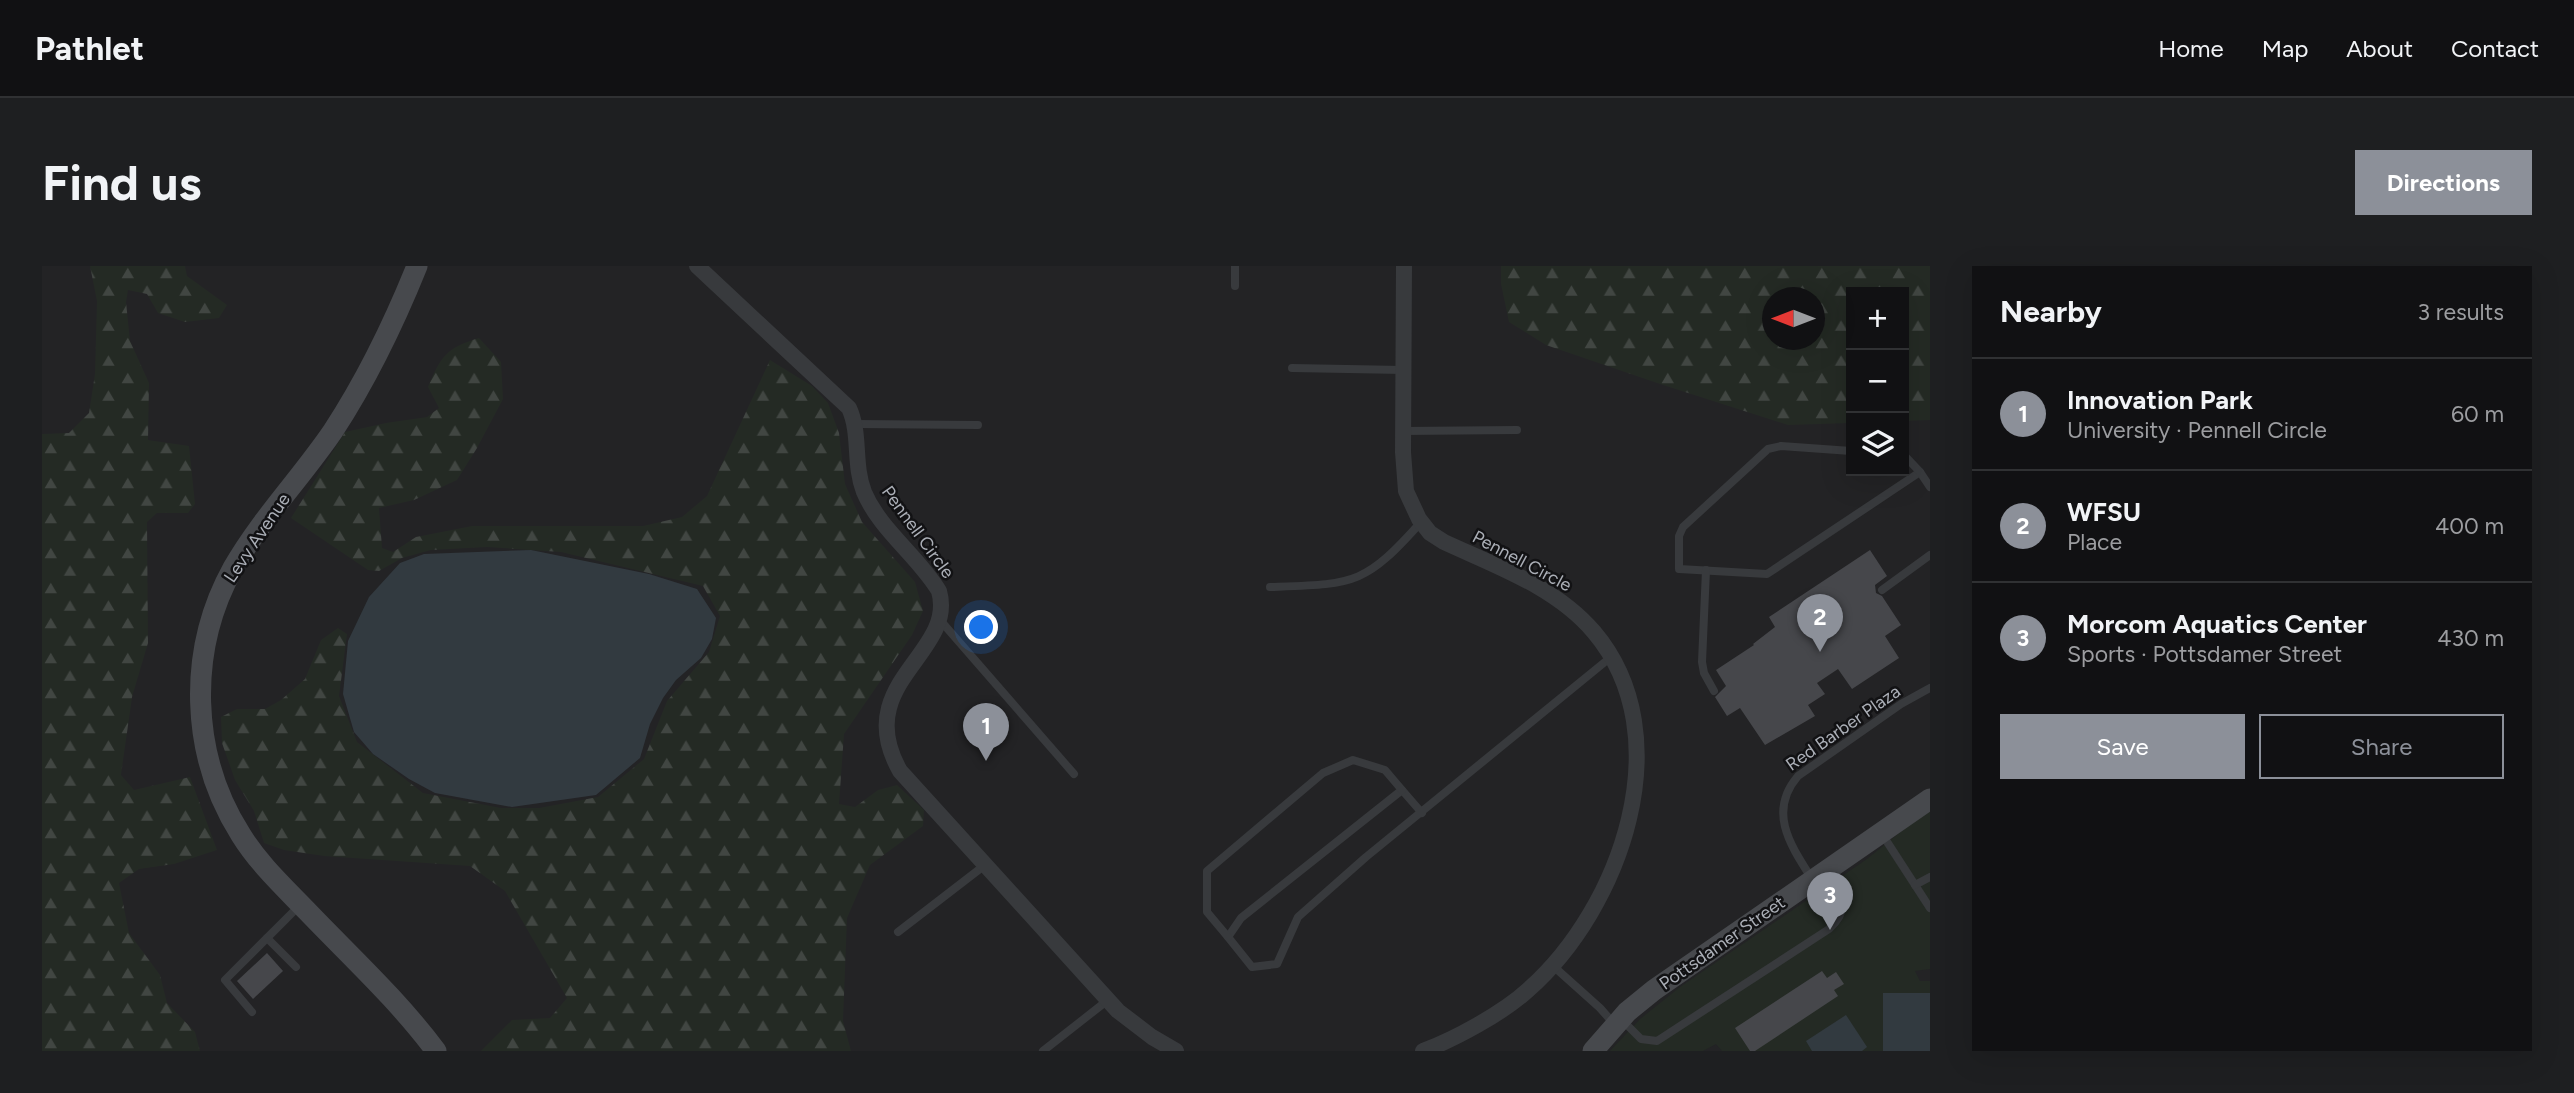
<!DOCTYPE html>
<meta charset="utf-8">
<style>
body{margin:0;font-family:Figtree,sans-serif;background:#1e1f21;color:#f1f3f6}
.controls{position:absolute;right:21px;top:21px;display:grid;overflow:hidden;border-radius:0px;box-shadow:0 7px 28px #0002}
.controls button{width:63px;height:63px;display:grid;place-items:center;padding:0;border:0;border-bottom:2px solid #303133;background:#111113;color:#f1f3f6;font:35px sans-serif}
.compass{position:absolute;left:1720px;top:21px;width:63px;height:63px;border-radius:50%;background:#111113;box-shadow:0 7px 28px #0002;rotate:270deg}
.you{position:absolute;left:940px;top:362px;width:24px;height:24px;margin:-18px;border:5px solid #fff;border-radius:50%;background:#1a73e8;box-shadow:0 0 0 10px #1a73e833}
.badge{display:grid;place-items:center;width:46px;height:46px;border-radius:50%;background:#8c9099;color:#fff;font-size:23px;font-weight:700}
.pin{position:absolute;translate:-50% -58px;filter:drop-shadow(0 2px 4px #0008)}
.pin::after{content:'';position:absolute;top:37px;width:24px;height:21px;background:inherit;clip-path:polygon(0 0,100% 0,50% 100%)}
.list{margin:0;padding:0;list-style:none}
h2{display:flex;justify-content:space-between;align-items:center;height:91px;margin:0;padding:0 28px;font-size:30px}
h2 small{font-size:23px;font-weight:400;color:#9c9da0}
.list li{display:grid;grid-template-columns:46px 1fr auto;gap:21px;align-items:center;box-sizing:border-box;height:112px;padding:0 28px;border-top:2px solid #303133}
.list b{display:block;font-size:26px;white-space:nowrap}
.list p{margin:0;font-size:23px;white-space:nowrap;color:#9c9da0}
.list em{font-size:23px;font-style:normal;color:#9c9da0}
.actions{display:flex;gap:14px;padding:21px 28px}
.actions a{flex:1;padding:16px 0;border:2px solid #8c9099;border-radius:0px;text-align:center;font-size:24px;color:#8c9099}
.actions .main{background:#8c9099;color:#fff}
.icon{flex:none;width:38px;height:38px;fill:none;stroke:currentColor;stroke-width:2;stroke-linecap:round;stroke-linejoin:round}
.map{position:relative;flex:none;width:1888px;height:785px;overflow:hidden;border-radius:0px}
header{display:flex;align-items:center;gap:42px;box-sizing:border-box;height:98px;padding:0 35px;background:#111113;border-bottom:2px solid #303133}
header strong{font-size:33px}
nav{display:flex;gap:38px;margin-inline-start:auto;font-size:24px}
.intro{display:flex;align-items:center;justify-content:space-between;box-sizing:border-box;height:168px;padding:0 42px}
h1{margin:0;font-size:49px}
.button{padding:18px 32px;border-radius:0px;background:#8c9099;color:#fff;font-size:24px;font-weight:700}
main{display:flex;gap:42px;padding:0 42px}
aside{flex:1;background:#111113;border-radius:0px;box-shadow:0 7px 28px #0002}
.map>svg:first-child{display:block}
.built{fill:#232325;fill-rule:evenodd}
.forest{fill:url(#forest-firs);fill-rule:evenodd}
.park{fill:#242a24}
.water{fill:#323a40}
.building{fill:#46474b}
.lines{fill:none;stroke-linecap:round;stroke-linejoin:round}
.lane{stroke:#383a3d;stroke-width:8}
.street{stroke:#383a3d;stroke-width:16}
.secondary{stroke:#47494d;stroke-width:21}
.labels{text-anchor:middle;stroke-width:5;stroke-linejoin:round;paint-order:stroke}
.street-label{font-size:18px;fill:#abafb7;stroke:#121214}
</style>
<header>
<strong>Pathlet</strong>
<nav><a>Home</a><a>Map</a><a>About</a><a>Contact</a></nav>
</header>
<div class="intro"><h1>Find us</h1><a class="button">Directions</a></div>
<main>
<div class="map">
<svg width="1888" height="785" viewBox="0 0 1888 785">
<defs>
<pattern id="forest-firs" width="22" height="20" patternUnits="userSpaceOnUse" patternTransform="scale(1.75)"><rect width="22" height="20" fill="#242a24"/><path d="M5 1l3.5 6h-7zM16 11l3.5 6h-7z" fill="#414642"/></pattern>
</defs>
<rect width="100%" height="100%" fill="#171719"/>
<path class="built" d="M0,0H1888V785H0ZM1809,26H1862V205H1809ZM1730,32H1772V74H1730Z"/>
<g class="forest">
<path d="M48,0H143L145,10L185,39L177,52L143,56L116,47L105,28L86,24L84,36L88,75L107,117L106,174L147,180L153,238L146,247H115L105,256L106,377L90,431L79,509L92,524L148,511L175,584L132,598L97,603L77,617L87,667L118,709L125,737L153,766L158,785H0V168L27,167L47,147L53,108L55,35Z"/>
<path d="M1459,0H1888V154L1862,155V26H1809V157L1746,159L1618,118L1504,79L1467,56L1459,18ZM1730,32H1772V74H1730Z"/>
<path d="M437,72L459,96L461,133L435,182L415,214L372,234L337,242L340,282L351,286L374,271L430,260H601L640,251L665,230L728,94L770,120L786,137L797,167L803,218L820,256L873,316L881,345L870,369L802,468L797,538L813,541L836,524L855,519L882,544L881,560L828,599L805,652L801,755L809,785H439L470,754L508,752L525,732L463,625L428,600L282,590L242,584L222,577L212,545L193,514L180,477L179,451L195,443H223L239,434L263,413L279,374L296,362L305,368L297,430L315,476L381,527L459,542H497L556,531L602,493L625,435L667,386L678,350L661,320L519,286L445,281L389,284L360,292L337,305L326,304L249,252L303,166L344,157L385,151L397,142L386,121C399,90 404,82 437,72Z"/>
</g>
<path class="park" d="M1888,542V703L1873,705L1878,715H1888V785H1680L1674,778L1661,785H1568L1598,753L1638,721L1825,593Z"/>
<g class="water">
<path d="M489,284L607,308L655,323L674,352L670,373L659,392L634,414L621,432L608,458L598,492L554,529L470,541L393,527L367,513L331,488L312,466L301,428L306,375L327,331L358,297L382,288Z"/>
<rect x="1841" y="727" width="47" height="58"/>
<path d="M1804,749L1825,781L1820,785H1770L1764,775Z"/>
</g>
<g class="building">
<path d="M1828,284L1845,310L1833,319L1834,327L1840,330L1859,359L1843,370L1857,392L1810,423L1796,403L1775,417L1783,428L1766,439L1773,450L1723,479L1698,442L1685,450L1673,431L1684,420L1674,404L1712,379L1711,378L1733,361L1727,351Z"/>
<path d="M225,687L241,705L211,733L195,715Z"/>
<path d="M1780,705L1785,712L1794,706L1802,718L1792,724L1796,730L1713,785H1708L1693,762Z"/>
</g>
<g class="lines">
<g class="lane">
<path d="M1193,0V20"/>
<path d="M1250,102L1361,104"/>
<path d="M814,158L936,159"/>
<path d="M1361,165L1475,164"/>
<path d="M1809,185L1739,180L1726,183L1641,261L1637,270V303L1725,308L1878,206"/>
<path d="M1862,189L1878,206L1888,221"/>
<path d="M1664,304L1660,396L1662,407L1672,425"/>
<path d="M1228,321C1313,318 1322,320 1380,255"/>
<path d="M1840,324L1888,289"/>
<path d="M898,354L1032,508"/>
<path d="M1380,547L1360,524L1199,652L1186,671L1210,701L1235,698L1256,651L1324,591L1569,391"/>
<path d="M1840,568L1888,642"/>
<path d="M1770,613C1749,580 1725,546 1756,510L1859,438L1888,422"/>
<path d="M1873,619L1888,611"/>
<path d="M856,666L943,599"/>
<path d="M1186,671L1165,646V605L1281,507L1311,494L1343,504L1360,524"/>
<path d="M225,672L254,701"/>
<path d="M1510,699L1558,742L1573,759"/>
<path d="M210,746L183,714L258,639"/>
<path d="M1581,755L1599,773L1615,775L1787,663C1811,641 1798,630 1783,608"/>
<path d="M1001,785L1066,734"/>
</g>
<g class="street">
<path d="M655,0L807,142C819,168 811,198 822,226C838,264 876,290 897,325C915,388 808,417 858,505L1076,745L1110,771L1134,785"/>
<path d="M1362,0L1361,186L1364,225L1377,253L1388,267L1402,276C1454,300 1514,321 1552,366C1640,470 1579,642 1486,724C1461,747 1413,773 1381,785"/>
</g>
<g class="secondary">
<path d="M375,0C352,57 325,113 291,165C259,212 219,253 191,302C145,385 148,489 199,569C217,598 242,621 265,645C309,691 356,734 394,785"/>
<path d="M1551,785L1585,746L1612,724L1888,533"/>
</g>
</g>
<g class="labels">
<g class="street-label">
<text transform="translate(876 266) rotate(54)" y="6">Pennell Circle</text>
<text transform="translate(215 272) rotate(-56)" y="6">Levy Avenue</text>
<text transform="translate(1480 295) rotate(28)" y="6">Pennell Circle</text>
<text transform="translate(1801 462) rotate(-35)" y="6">Red Barber Plaza</text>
<text transform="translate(1680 677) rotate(-35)" y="6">Pottsdamer Street</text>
</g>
</g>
</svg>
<div class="controls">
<button>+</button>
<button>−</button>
<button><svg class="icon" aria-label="layers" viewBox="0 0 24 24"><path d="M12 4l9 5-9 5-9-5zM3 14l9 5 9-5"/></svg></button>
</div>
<svg class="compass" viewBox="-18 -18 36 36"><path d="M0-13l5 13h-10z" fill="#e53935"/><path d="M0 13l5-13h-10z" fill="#9c9da0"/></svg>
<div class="you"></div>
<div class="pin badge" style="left:944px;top:495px">1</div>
<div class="pin badge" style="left:1778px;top:386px">2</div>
<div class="pin badge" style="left:1788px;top:664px">3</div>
</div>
<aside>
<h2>Nearby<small>3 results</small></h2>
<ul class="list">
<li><span class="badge">1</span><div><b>Innovation Park</b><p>University · Pennell Circle</p></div><em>60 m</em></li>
<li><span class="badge">2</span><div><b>WFSU</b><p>Place</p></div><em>400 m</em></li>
<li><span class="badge">3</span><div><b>Morcom Aquatics Center</b><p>Sports · Pottsdamer Street</p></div><em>430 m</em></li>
</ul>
<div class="actions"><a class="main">Save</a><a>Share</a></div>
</aside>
</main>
